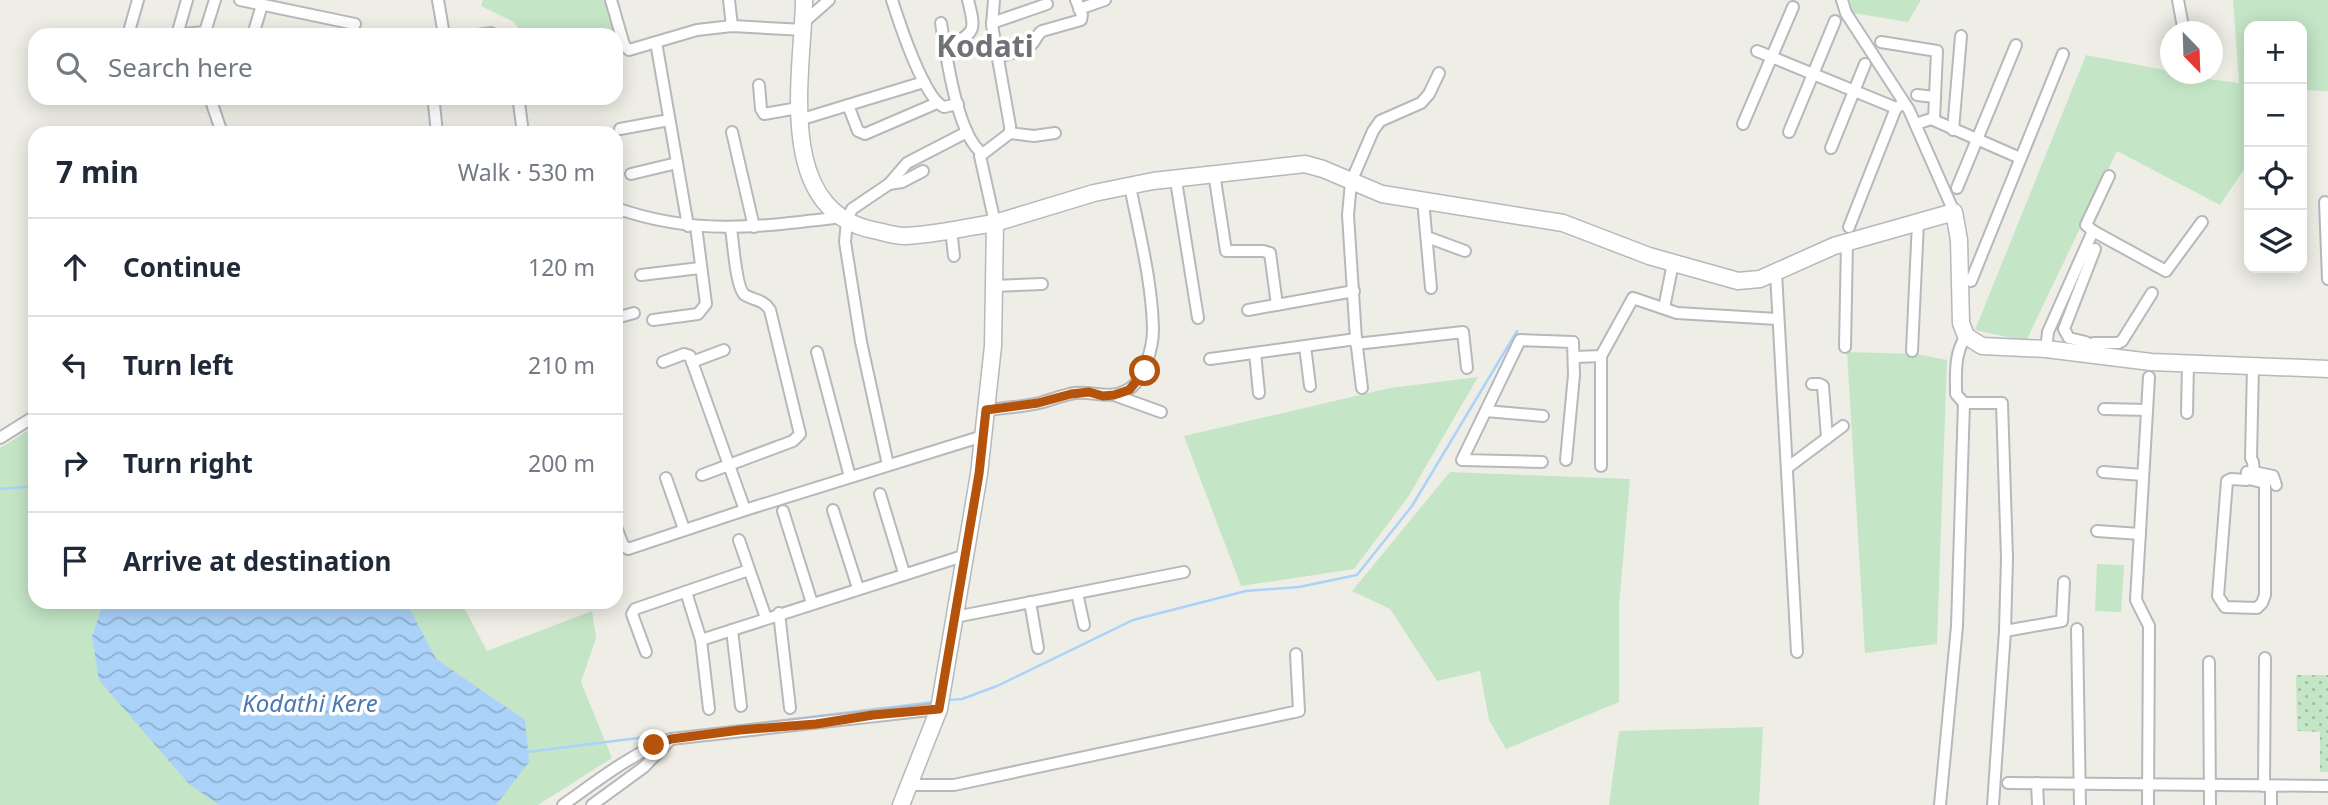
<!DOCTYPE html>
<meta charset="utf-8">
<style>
body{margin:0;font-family:"Noto Sans",sans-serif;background:#f6f6f7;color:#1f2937}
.controls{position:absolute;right:21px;top:21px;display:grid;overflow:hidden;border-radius:14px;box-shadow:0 4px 18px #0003}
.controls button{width:63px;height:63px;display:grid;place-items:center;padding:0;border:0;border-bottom:2px solid #e0e1e3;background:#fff;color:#1f2937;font:35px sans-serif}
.compass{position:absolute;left:2160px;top:21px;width:63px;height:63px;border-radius:50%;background:#fff;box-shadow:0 4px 18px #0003;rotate:157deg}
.stop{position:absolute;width:21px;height:21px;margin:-16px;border:5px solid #b45309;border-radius:50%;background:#fff}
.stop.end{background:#b45309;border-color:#fff;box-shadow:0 2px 7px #0008}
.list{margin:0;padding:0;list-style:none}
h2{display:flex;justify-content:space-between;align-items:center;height:91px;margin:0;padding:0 28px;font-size:30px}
h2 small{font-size:23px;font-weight:400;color:#747a83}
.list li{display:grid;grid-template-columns:46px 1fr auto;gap:21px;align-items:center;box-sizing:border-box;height:98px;padding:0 28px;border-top:2px solid #e0e1e3}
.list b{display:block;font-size:26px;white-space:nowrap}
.list em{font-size:23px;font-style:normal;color:#747a83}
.icon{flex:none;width:38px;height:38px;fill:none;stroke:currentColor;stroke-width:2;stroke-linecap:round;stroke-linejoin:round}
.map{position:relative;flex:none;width:2328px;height:805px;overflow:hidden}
.search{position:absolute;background:#fff;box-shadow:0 4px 18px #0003;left:28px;top:28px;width:595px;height:77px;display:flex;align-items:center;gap:18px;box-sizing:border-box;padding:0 24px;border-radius:21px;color:#747a83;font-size:26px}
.panel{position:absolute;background:#fff;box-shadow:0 4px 18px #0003;left:28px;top:126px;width:595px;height:483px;border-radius:21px}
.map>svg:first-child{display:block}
.grass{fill:#c4e5c6}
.park{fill:url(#park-dots)}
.water{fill:url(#water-waves)}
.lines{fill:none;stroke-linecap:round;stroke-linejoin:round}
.stream{stroke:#abd3fa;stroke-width:2.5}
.street-casing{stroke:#b6b8bc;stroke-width:14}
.secondary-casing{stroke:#b5b8bd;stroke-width:19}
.street{stroke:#fff;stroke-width:10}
.secondary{stroke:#fff;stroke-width:16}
.route{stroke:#b45309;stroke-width:9}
.labels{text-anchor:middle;stroke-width:7;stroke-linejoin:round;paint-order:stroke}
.water-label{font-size:24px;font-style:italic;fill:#4b78b4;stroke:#fff}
.district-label{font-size:30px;font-weight:bold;fill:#6f7378;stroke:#fff}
</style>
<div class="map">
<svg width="2328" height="805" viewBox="0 0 2328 805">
<defs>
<pattern id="park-dots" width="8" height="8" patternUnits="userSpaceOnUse" patternTransform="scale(1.75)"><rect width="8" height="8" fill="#c4e5c6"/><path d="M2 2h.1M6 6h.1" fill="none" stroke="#a2bda5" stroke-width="1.8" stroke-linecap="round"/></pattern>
<pattern id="water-waves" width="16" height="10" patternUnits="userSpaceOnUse" patternTransform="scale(1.75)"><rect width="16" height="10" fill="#abd3fa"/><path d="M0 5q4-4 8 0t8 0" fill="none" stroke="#8eafce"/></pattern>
</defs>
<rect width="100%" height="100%" fill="#efeee6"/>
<g class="grass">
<path d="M483,0H605L614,35H523L514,22L481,6Z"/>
<path d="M1850,0H1921L1908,22L1853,13Z"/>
<path d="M2233,0H2328V91L2302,90V26H2249V162L2220,205L2117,151L2026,341L1975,330L2086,55L2170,71V74L2239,83Z"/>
<path d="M1847,352L1916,354L1947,360L1937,644L1865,653Z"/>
<path d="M1478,377L1408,497L1354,569L1241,586L1184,436L1390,388Z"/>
<path d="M35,426V602H461L487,651L592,611L596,638L581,682L612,758L538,805H0V448Z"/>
<path d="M1450,472L1630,479L1619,605V702L1506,749L1489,720L1480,671L1437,681L1390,609L1352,591Z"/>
<path d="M2097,564L2124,565L2121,612L2095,611Z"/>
<path d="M1763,727L1759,805H1609L1619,731Z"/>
</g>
<path class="park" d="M2296,675H2328V772H2320V732L2297,731Z"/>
<path class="water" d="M104,602H406L436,659L525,720L529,762L496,805H219L189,784L99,680L92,636Z"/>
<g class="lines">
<g class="stream">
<path d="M0,489L35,486"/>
<path d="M948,700L962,699L997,686L1133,620L1246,591L1299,587L1357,575L1412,506L1517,331"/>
<path d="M711,729L934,702"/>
<path d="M527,752L670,734"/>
</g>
<g class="street-casing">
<g id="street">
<path d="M240,0L355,24"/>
<path d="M438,0L444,35"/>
<path d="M611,0L624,45L629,50L697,30L732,26L804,30"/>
<path d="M729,0L732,26"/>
<path d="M892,0C899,22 924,99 944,107L958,104"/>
<path d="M994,0L992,25L1010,126V133L980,156L995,223"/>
<path d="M1842,0L1846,13L1909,110L1954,212"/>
<path d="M2178,0L2184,32"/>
<path d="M1079,9L1105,0"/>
<path d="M804,22L829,0"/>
<path d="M941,23C946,54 957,135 982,153"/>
<path d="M992,23L1047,4"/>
<path d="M128,35L138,0"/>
<path d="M173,35L205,32"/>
<path d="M177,35L187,0"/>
<path d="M204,35L215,0"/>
<path d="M253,35L262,5"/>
<path d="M478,35L491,33"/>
<path d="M656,42L688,226"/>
<path d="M1881,42L1937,51L1934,120"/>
<path d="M946,50C974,30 977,35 968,0"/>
<path d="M1757,51L1896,108"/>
<path d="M998,57C1007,54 1024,52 1032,44C1037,39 1036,35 1042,31L1081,20L1082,15L1076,0"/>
<path d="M759,85L761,109L764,114L798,108"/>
<path d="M1917,95L1935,97"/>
<path d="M210,98L222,133"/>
<path d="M519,103L523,133"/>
<path d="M434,104L437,133"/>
<path d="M848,105L858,131L865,134L937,103"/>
<path d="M799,120L924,82"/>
<path d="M1743,124L1793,7"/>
<path d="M1916,124L1931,119L2020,158"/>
<path d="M620,129L669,120"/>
<path d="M1953,130L1961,36"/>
<path d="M732,132L754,227"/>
<path d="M1789,132L1835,21"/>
<path d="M1010,133L1034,136L1055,133"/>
<path d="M1831,148L1865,64"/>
<path d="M1214,173L1226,251H1263L1270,253L1277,305"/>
<path d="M631,174L677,163"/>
<path d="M1179,176L1177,187L1198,318"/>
<path d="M889,184L902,182L923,171"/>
<path d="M1957,188L2016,45"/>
<path d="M1423,200L1431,288"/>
<path d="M2325,202L2328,279"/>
<path d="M616,208C695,236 760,227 842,217"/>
<path d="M1849,227L1896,108L1901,105"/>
<path d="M951,229L954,256"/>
<path d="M2093,231L2166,271L2202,222"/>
<path d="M1427,237L1465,251"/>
<path d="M1776,273L1797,652"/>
<path d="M641,275L700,268"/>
<path d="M1971,281L2063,54"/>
<path d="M994,286L1042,284"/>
<path d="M1664,308L1673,263"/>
<path d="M1248,310L1354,291"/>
<path d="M616,318L634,313"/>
<path d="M653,320L698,314L706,304L696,226"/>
<path d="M1966,336C1954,354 1956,373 1956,394L1964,403H2002L2007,558L2005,631L1993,805"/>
<path d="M1356,339L1362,388"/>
<path d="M1356,344L1463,332L1467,368"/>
<path d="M1305,346L1310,386"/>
<path d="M1845,347L1847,242"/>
<path d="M2046,349L2048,332L2093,231L2086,225L2109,176"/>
<path d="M1912,351L1918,222"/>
<path d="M817,352L850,477"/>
<path d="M1255,353L1259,393"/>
<path d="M2083,353L2086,342L2069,338L2064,329L2095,249"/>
<path d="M2091,354L2094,343H2118L2122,341L2152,293"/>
<path d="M1575,357L1601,356L1633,298L1677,313L1777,319"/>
<path d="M1210,359L1356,339L1348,215L1351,182L1373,131L1380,121L1421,103L1429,94L1439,73"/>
<path d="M663,362L684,354L690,356L745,510"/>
<path d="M692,362L724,350"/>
<path d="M2253,366L2251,458L2253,462L2254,472L2273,476L2276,485"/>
<path d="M1812,384H1819L1823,386L1827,438"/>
<path d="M1114,395L1161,412"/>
<path d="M2104,409L2147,410"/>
<path d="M986,410C1004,408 1022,407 1039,403C1051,400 1063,395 1075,393C1094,391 1109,400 1127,390C1144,382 1153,347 1153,329C1152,281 1139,232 1130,186"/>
<path d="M1486,411L1543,416"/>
<path d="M2187,413L2188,364"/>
<path d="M0,438L35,416"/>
<path d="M1542,462L1462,460L1520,340L1573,342L1574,375L1566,460"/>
<path d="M888,465L861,342L845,242L847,220L852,209L889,184L907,163L967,132"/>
<path d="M1601,466V356"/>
<path d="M1787,468L1843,426"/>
<path d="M2103,472L2143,475"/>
<path d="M2247,472V480L2231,479L2227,481L2218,596L2225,607L2257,608L2262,603L2265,595V483L2253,480L2254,472"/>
<path d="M702,475L793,441L800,434L770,310C763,299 755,301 745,295C736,289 733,241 731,228"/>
<path d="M666,478L684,529"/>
<path d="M880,494L904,573"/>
<path d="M833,510L858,588"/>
<path d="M783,511L812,603"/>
<path d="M616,527L623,545L628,549L745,510L983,436"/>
<path d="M2097,531L2140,534"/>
<path d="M739,540L766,618"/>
<path d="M686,592L701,640"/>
<path d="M1077,593L1084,625"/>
<path d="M1030,602L1038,648"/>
<path d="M779,613L790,708"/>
<path d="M955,617L1184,572"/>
<path d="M2077,629L2080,805"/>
<path d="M732,630L741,706"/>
<path d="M2005,631L2062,621L2064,582"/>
<path d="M646,652L632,614L635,609L749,570"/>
<path d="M2209,662L2210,805"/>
<path d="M709,709L701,640L966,555"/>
<path d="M2008,783L2328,786"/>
<path d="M2037,783L2038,805"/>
<path d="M909,785H954L1299,711L1296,654"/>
<path d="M2264,786L2265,658"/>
<path d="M2271,786V805"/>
<path d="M563,805C597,781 632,753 671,739L939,709"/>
<path d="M592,805L644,767L670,740"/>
<path d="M1940,805L1957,626L1964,403"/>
<path d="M2148,805L2149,626L2136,600L2149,377"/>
</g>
</g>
<g class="secondary-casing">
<g id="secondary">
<path d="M804,0C803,72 773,209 873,230C883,232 894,236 904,236C934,235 966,227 995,223L993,346L979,474L939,709L901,805"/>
<path d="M995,223L1094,193L1153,181L1305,164L1323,169L1382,194L1563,223L1649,256L1738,281L1760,279L1834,246L1954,212L1959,240L1961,323L1966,336L1982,346L2046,349L2151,362L2328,369"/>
</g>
</g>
<use href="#street" class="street"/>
<use href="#secondary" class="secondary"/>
</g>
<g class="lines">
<path class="route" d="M654,745L671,739L740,730L816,724L873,715L939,709L979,474L986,410L1038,403L1071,394L1089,392L1103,396L1114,395L1129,390L1145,371"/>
</g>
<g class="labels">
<g class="water-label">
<text x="310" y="712">Kodathi Kere</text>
</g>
<g class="district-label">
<text x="985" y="57">Kodati</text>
</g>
</g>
</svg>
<div class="controls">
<button>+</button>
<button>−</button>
<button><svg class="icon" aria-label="locate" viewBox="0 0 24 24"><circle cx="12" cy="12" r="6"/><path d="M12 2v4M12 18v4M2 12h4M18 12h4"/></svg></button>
<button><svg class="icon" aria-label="layers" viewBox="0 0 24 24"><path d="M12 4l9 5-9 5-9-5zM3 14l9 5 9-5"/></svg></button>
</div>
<svg class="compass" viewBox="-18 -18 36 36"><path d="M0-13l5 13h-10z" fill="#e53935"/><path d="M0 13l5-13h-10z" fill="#747a83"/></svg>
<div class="stop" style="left:1145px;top:371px"></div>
<div class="stop end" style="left:654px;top:745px"></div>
<div class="search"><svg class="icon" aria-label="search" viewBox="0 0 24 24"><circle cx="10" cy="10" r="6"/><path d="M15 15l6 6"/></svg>Search here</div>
<section class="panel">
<h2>7 min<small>Walk · 530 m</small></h2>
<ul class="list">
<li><svg class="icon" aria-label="ahead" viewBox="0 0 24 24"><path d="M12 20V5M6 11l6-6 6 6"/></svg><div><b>Continue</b></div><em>120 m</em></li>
<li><svg class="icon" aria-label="left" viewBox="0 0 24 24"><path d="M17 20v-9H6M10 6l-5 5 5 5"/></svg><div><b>Turn left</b></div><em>210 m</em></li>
<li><svg class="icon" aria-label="right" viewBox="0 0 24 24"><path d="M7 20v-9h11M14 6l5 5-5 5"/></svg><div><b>Turn right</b></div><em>200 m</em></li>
<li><svg class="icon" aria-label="arrive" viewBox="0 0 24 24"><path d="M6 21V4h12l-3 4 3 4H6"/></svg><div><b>Arrive at destination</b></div></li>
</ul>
</section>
</div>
